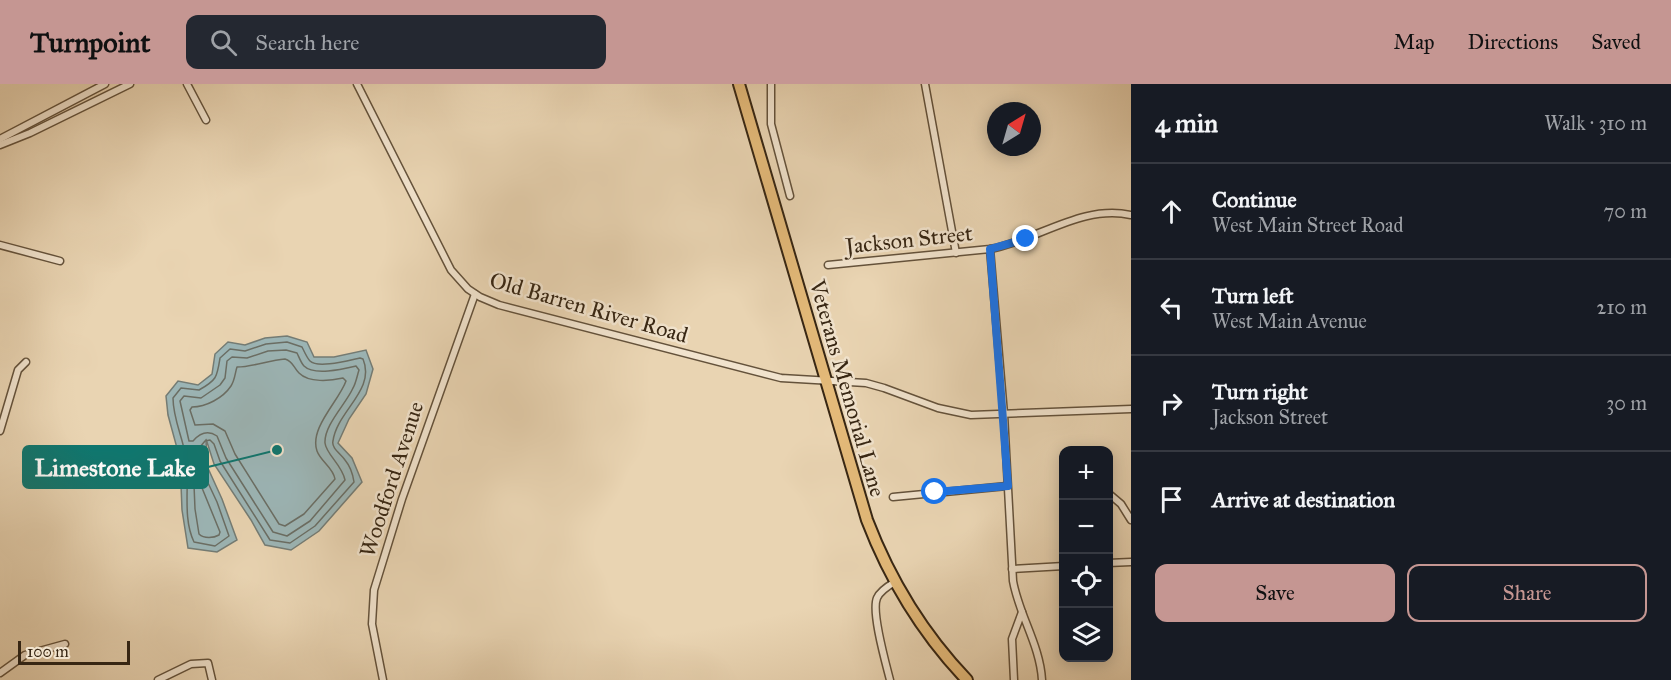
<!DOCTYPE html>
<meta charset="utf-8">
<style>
body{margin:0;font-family:"IM FELL Great Primer",serif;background:#242831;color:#f1f3f6}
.controls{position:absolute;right:18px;bottom:18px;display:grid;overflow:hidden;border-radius:12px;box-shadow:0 3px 15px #0003}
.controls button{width:54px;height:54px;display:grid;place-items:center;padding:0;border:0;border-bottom:2px solid #363941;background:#171b24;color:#f1f3f6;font:30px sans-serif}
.compass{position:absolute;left:987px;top:18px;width:54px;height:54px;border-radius:50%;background:#171b24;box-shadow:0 3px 15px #0003;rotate:37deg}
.scale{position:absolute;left:18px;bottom:15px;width:112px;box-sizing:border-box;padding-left:6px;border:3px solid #372613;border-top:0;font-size:16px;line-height:21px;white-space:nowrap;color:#372613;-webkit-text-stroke:4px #f1e3cd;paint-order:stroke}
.stop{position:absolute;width:18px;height:18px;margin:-14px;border:4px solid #1a73e8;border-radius:50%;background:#fff}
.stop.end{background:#1a73e8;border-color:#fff;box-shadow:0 2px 6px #0008}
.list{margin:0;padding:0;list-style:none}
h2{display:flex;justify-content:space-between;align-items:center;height:78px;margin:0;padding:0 24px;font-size:26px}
h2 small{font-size:20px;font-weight:400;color:#9ea1a6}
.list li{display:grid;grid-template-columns:39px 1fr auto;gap:18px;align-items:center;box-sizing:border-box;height:96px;padding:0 24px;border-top:2px solid #363941}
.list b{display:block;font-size:22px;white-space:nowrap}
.list p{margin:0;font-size:20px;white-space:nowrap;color:#9ea1a6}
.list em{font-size:20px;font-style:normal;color:#9ea1a6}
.actions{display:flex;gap:12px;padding:18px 24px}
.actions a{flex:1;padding:14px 0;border:2px solid #c59692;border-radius:12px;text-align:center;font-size:21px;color:#c59692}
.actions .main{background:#c59692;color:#111}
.icon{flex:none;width:33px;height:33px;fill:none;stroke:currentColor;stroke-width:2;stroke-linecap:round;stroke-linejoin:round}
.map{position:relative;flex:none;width:1131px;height:596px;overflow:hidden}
header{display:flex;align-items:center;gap:36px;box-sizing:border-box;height:84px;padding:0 30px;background:#c59692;color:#111}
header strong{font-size:28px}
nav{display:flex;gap:33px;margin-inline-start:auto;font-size:21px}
.search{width:420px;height:54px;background:#242831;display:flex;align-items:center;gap:15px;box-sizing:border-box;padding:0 21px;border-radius:12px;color:#9ea1a6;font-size:22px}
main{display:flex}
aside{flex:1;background:#171b24}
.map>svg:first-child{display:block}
.water{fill:#9cb6b7;stroke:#747c75;stroke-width:1.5}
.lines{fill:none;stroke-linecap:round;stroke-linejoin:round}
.shore{stroke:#6a6e65;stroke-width:1.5}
.minor-casing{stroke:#64523b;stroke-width:9}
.primary-casing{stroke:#372613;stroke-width:14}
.minor{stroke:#f1e3cd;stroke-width:6}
.primary{stroke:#e4ba79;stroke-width:10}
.route{stroke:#1a73e8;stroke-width:8}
.labels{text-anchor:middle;stroke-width:5;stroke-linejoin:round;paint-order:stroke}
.street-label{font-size:22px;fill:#372613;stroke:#f1e3cd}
.leader{fill:none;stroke:#0f766e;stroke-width:2}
.callout-dot{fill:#0f766e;stroke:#f1e3cd;stroke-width:2}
.callout{fill:#0f766e;stroke:#0f766e;stroke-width:2}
.callout-label{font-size:24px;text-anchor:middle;font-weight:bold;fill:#fff}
</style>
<header>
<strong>Turnpoint</strong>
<div class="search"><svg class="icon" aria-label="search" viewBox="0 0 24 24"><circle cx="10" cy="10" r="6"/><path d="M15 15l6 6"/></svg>Search here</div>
<nav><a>Map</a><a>Directions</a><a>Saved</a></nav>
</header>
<main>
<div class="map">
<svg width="1131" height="596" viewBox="0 0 1131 596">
<rect width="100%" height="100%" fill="#e9d4b2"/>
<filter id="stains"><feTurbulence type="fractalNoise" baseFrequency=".00333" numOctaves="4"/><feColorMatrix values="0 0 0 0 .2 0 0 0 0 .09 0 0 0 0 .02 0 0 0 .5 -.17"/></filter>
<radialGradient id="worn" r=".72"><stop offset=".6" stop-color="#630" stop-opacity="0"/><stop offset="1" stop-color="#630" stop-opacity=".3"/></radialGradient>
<path class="water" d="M287,252L307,258L314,273H334L366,266L373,285L366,310L349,335L338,359L352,374L362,398L319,447L291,466L265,461L251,436L214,380L206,355L207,382L222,415L237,456L217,468L188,464L182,426L180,375L168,331L166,312L178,297L198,301L212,290L215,270L228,258L245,261L265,254Z"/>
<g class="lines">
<g class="shore">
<path d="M287,258L302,263C304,267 307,274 310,277C318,285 350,276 360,274L363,275C376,306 337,327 333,357C331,364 341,370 345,376C350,382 353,391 354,398L315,442L290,459L270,456L220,377L214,360L210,356L205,357L200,363L201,384L217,418L229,452L215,462L194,458C182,433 190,401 186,374C183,354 173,335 173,314L181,304L199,306C217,296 217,293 220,274L230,265L245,267L266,260Z"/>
<path d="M286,266L297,269C299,273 301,279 304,282C314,292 343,285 356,282L359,286C357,292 356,299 353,304C346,320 324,341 325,359C326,370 342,381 345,396L310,437L287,452L273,448L226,374L217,352C208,346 200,349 193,357H189L180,317L184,312L201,314L220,301L225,294L227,277L232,273L247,274L268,267Z"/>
<path d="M285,275C293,277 293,283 299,289C309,299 330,297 343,294L346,297C339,317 309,344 317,367C321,378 333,383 335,395L304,430L285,442L279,440L235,370L225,347L213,340L195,341L190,326L192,323C206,323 223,314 231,302C235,296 235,289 237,283C253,283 269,276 285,275Z"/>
<path d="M197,398L200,399L220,448L219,451C214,454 204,455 199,450L195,425L194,401Z"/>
</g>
<g class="minor-casing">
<g id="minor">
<path d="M187,0L206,36"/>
<path d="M357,0L451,186L468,205L480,213L499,221L781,294L866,299L884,304L938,324L971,331L1131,325"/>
<path d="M771,0V40L790,112"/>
<path d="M925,0L956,169"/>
<path d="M0,55L105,0"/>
<path d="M0,61L30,49L130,0"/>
<path d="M0,161L60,177"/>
<path d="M990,165L1004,330L1013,497C1019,531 1040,561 1042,596"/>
<path d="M828,181L990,165C1038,156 1082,120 1131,131"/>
<path d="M0,347L18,286L26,278"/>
<path d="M1108,409L1121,420L1131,436"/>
<path d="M893,413L1007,402"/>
<path d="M1108,479L1131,478"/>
<path d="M1012,485L1064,482"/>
<path d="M0,589L25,571L65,560"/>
<path d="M158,596L191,580L208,579L212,596"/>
<path d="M383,596L372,540L374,506L402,415L475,210"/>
<path d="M890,596C886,580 871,528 877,514C880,507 888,502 895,498"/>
<path d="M1014,596L1012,555L1022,528"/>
</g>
</g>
<g class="primary-casing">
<path id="primary" d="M739,0L867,436C890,496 923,550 967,596"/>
</g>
<use href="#minor" class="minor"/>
<use href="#primary" class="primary"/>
</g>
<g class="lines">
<path class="route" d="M935,408L1008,402L990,165L1026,155"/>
</g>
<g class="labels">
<g class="street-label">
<text transform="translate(909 155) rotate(-6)" y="8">Jackson Street</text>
<text transform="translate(589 223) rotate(16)" y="8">Old Barren River Road</text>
<text transform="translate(848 304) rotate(74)" y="8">Veterans Memorial Lane</text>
<text transform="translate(391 395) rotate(-72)" y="8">Woodford Avenue</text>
</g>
</g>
<path class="leader" d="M277 366L208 383"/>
<circle class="callout-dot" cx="277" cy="366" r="6"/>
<rect class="callout" x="23" y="362" width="185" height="42" rx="6"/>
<g class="callout-label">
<text x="115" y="392">Limestone Lake</text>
</g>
<rect width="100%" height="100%" filter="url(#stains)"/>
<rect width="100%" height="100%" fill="url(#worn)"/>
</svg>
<div class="controls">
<button>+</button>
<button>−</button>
<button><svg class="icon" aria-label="locate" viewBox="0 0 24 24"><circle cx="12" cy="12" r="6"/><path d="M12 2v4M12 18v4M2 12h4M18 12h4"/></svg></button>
<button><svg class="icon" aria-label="layers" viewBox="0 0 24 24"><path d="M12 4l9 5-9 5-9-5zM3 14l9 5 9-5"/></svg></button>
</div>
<svg class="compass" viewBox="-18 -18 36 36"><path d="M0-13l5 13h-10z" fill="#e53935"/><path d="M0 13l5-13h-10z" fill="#9ea1a6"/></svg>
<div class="scale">100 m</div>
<div class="stop" style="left:935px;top:408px"></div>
<div class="stop end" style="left:1026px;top:155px"></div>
</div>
<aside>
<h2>4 min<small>Walk · 310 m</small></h2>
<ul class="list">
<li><svg class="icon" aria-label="ahead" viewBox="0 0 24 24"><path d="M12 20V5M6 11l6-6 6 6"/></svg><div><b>Continue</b><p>West Main Street Road</p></div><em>70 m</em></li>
<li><svg class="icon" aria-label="left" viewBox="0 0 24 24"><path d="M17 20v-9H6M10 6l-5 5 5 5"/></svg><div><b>Turn left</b><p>West Main Avenue</p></div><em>210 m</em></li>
<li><svg class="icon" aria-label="right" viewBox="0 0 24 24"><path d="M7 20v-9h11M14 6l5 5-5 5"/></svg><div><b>Turn right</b><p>Jackson Street</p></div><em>30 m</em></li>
<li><svg class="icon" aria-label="arrive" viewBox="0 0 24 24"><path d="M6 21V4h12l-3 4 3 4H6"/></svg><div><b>Arrive at destination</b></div></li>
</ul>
<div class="actions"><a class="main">Save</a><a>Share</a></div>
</aside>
</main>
